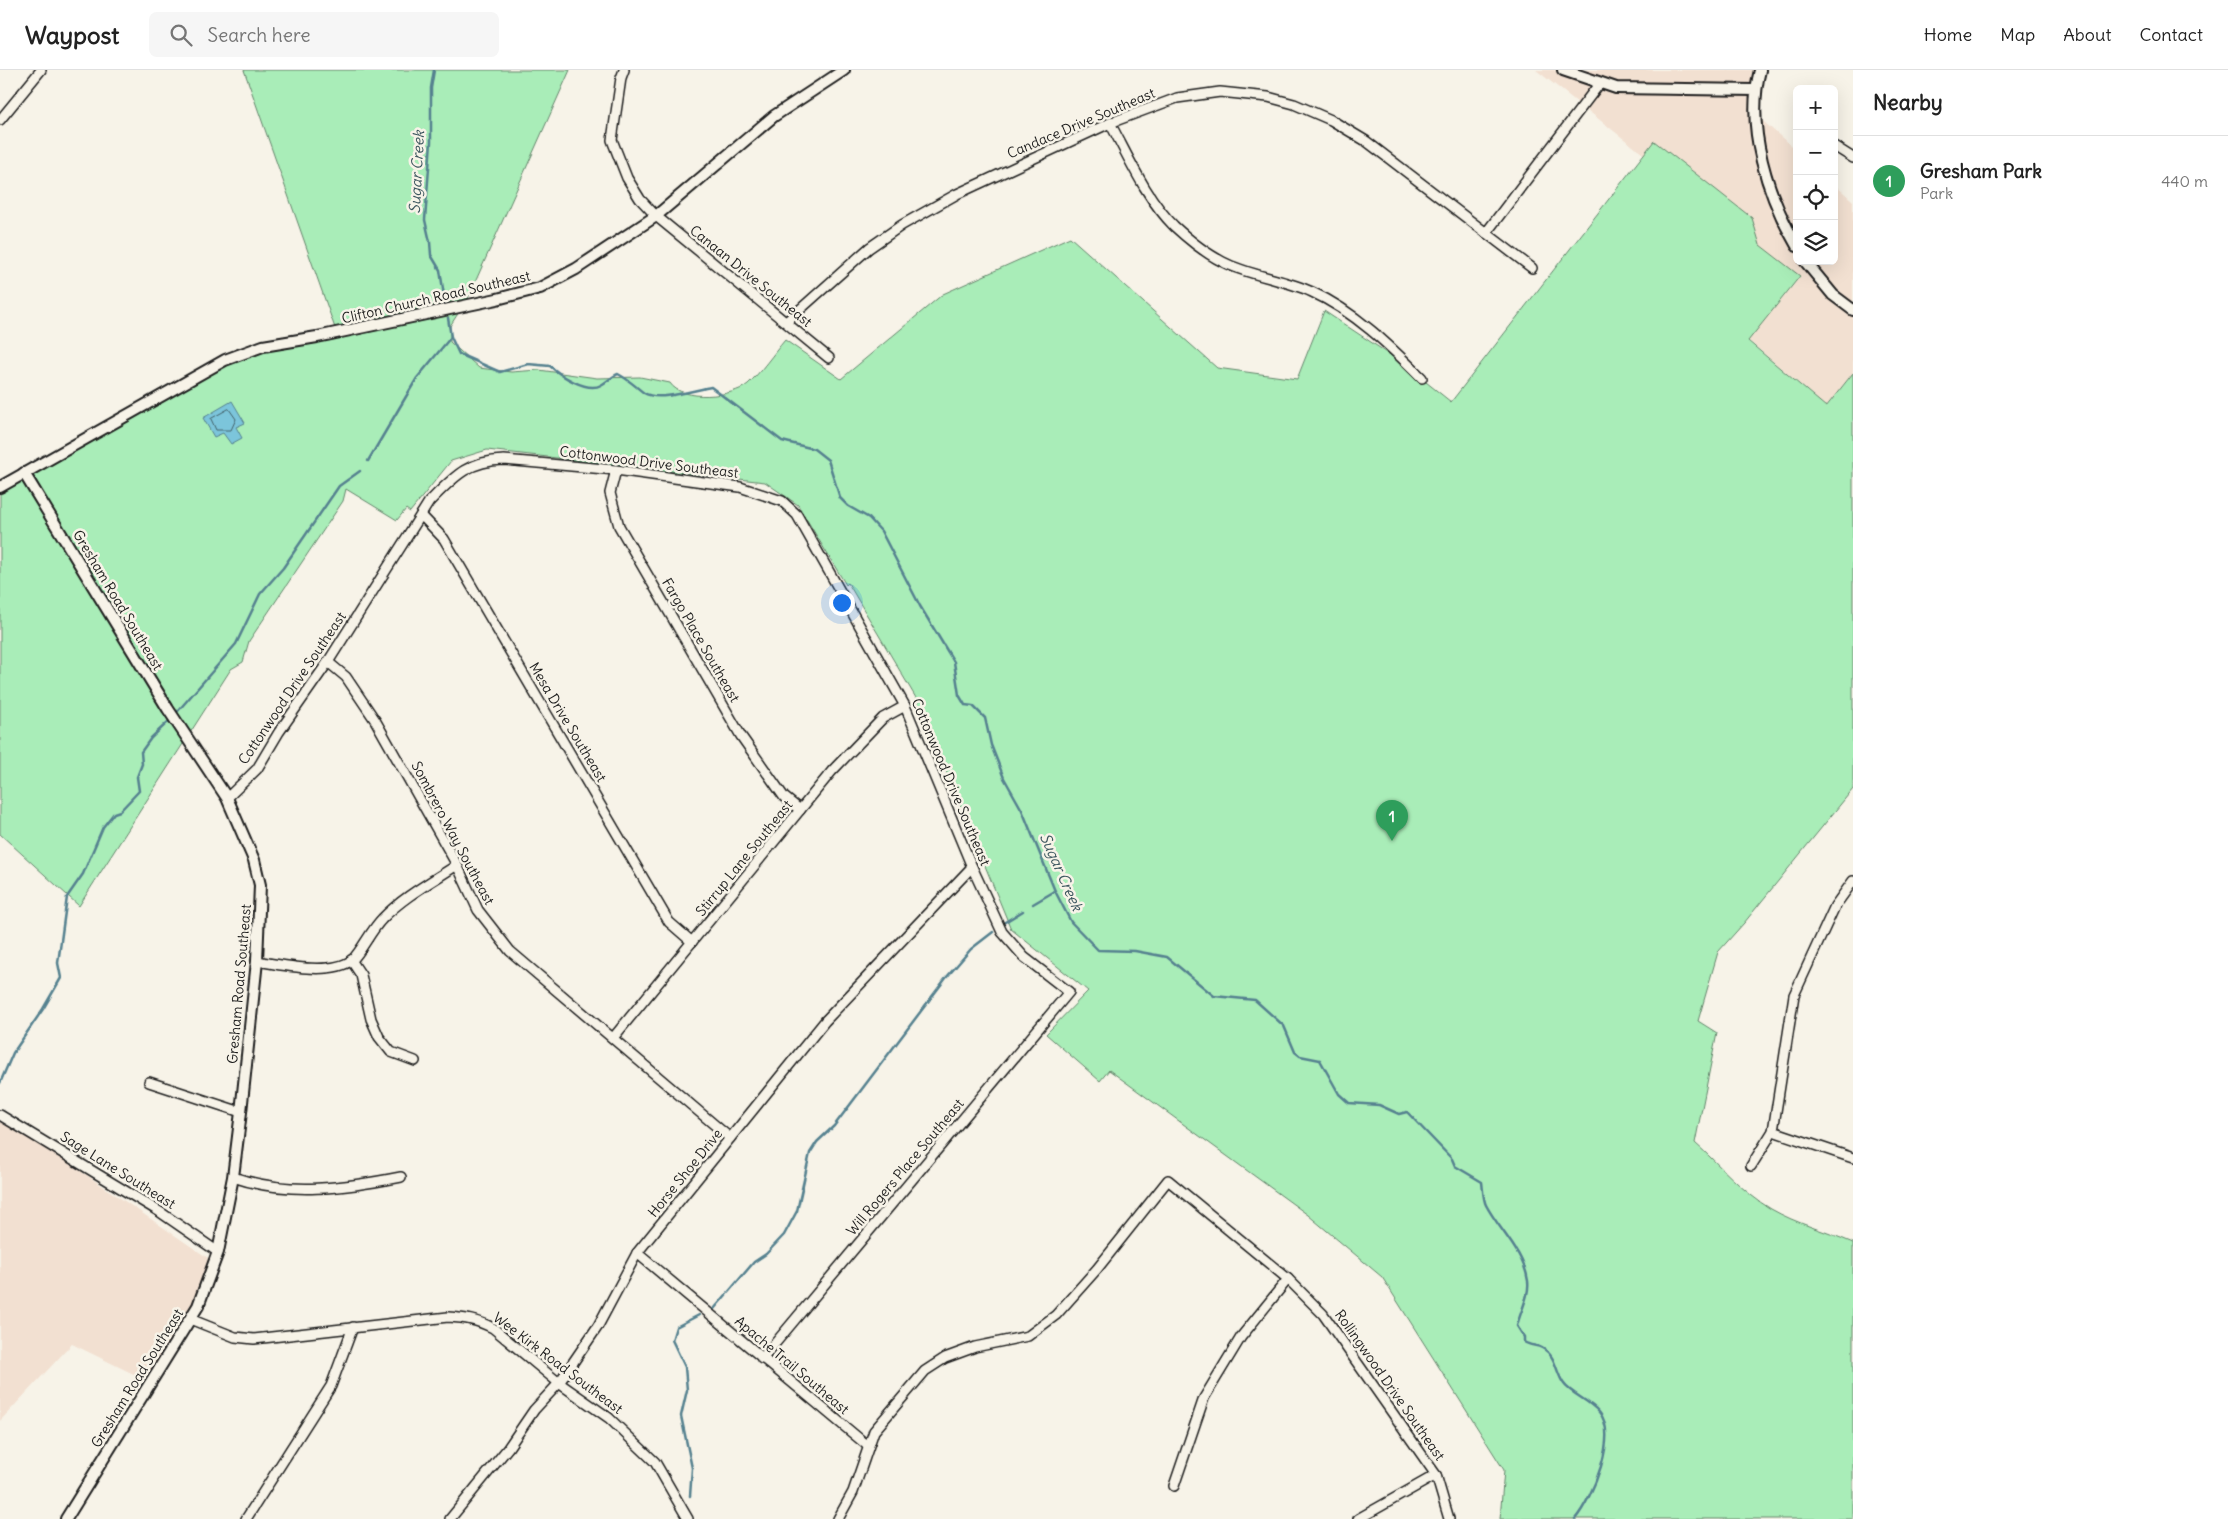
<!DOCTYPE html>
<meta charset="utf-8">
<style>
body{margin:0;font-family:Delius,sans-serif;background:#f6f6f6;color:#222}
.controls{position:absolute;right:15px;top:15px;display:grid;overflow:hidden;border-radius:8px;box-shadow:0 5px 20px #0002}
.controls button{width:45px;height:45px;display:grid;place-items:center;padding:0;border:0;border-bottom:1px solid #e0e0e0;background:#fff;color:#222;font:25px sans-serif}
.you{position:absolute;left:841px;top:532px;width:18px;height:18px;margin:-12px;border:4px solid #fff;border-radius:50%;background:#1a73e8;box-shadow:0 0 0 8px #1a73e833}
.badge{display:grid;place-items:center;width:32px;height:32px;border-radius:50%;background:#d93025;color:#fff;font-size:16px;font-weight:700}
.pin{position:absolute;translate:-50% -41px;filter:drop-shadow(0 1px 2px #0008)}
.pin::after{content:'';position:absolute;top:26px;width:18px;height:15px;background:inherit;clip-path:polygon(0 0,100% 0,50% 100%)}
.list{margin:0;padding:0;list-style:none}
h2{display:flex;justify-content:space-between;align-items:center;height:65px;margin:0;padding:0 20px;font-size:21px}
h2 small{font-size:16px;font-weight:400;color:#767676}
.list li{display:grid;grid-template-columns:32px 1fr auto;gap:15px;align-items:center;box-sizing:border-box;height:90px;padding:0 20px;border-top:1px solid #e0e0e0}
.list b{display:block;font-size:19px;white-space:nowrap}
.list p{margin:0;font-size:16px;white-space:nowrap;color:#767676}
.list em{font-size:16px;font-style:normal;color:#767676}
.icon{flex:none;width:28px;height:28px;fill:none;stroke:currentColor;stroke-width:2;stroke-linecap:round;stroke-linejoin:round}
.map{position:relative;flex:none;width:1853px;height:1449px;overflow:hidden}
header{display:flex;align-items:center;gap:30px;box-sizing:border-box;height:70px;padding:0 25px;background:#fff;border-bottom:1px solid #e0e0e0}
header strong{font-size:24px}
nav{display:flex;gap:28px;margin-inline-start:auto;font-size:18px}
.search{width:350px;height:45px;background:#f6f6f6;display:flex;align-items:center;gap:12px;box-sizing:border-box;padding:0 18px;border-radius:8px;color:#767676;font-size:19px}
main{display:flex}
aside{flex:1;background:#fff}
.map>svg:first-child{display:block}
.built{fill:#f2e0d1}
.green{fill:#a9edb8;stroke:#62846a}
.water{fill:#7bc5db;stroke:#55818f}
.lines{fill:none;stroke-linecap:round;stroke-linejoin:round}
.shore{stroke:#426068;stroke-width:1}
.stream{stroke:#55818f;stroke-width:2.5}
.minor-casing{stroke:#1c1c1c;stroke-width:12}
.tertiary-casing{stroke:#1c1c1c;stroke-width:14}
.minor{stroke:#f7f3e8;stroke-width:9}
.tertiary{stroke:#f7f3e8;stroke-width:10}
.labels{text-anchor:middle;stroke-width:5;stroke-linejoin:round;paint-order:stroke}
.street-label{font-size:14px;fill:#1c1c1c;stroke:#f7f3e8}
.water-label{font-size:15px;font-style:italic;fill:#3d575f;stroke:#f7f3e8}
</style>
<header>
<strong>Waypost</strong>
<div class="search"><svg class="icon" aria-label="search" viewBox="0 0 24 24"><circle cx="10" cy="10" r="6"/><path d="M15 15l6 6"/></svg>Search here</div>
<nav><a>Home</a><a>Map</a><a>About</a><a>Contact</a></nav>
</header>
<main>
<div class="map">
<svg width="1853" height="1449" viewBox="0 0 1853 1449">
<rect width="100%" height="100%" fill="#f7f3e8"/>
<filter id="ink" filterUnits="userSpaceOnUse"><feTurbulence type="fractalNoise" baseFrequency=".02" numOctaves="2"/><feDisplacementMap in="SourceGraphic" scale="10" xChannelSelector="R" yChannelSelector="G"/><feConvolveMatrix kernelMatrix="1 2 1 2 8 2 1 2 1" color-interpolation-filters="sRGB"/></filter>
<g filter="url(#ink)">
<g class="built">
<path d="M1536,0H1758L1748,38L1797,81V191H1834V114L1853,131V303L1826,337L1748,270L1800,207Z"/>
<path d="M0,1046L208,1188L194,1236L152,1313L72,1274L0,1351Z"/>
</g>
<path class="green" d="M244,0H570L468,228L450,256V272L479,298L511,302L539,300L597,308L640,307L670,313C682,332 733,327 748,314C761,302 773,284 785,270L841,309L943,224L1070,167L1217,298L1297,309L1324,241L1401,292L1451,332L1654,71L1752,148L1760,175L1800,206L1748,271L1826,337L1853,303V719L1744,853L1718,882L1698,951L1717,963L1695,1073C1720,1095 1742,1122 1771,1139C1797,1154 1826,1161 1853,1173V1449H1500L1504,1400L1382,1207L1308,1145L1109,1000L1100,1011L1046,964L1088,921L1011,859L916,628L848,513L846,515L798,435L765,412L487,380L451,391L410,442L406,439L397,450L346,419L343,431L249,571L243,592L231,599L79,836L0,764V414L241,281L336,261Z"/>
<path class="water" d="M232,331L245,353L236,357L242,368L231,374L223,363L214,367L203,348Z"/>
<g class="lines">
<path class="shore" d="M229,339L236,349L231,360H216L211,349Z"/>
<g class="stream">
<path d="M434,0L431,18V72L425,150L430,172L431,185L440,200L445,232"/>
<path d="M448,248L451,267L459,284L500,302L528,294L550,296C560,305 587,323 601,315C607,312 611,307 618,304C628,309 635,316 644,323C658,332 694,320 711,317L782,371L814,379L828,390L840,428L848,436L869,448L881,461L920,536L954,592L959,625L965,635L973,636L985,648L991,675L1004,708L1022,740L1055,821L1071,852L1098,880L1135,881L1167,887L1214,926L1255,930L1284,956L1295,982L1300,986L1320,990L1339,1024L1349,1033L1379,1035L1399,1044L1407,1042L1452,1089L1455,1096L1482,1112C1483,1119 1483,1129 1486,1135C1499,1160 1524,1182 1528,1211C1530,1225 1520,1242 1517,1256L1524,1267V1272C1530,1276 1537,1275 1542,1278C1557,1286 1555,1302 1564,1314C1570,1323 1590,1331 1599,1342C1619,1365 1592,1429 1575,1449"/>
<path d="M368,391L417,308L451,267"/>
<path d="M178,641L236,574L260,524L283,498L339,416L360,401"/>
<path d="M1033,834L1055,821"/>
<path d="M1005,852L1023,841"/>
<path d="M0,1013L13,983L43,939L61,908L58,893L67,827L83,804L103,757L114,743L120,741L139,721L137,707L142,694L141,682L151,668L168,652"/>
<path d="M714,1239L754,1192L766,1184L784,1165L797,1141L810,1083L817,1072L834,1056L946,908L971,879L993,862"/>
<path d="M690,1426L692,1398L681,1346L687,1320L685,1297L672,1270L676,1257L699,1245"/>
</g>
<g class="minor-casing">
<g id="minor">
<path d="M624,0L621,8L612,70L627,108L640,129L656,146L829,288"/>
<path d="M0,50L41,0"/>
<path d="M1110,53C1129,88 1146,128 1174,156C1188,169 1205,183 1223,192C1250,206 1284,209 1312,222C1354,241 1390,276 1422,308"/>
<path d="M1834,76L1853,88"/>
<path d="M1486,163L1600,13"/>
<path d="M786,252L869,178L902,155L957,124L1110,53L1177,28L1220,22L1268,27L1294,34L1331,50L1366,71L1532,198"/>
<path d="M616,400L610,423L619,456L741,666L784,727L800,740"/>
<path d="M421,445L444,469L669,852L692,872"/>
<path d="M328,592L346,607L375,650L457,795L478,840L510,881L730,1068"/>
<path d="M227,728L257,699L279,662L328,592L429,432C454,407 467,391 504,390L616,400L740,417L782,431L797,445L905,636L972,797L1002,862L1024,887L1069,922L762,1289"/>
<path d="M351,890L361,905L371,949L379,967L391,982L415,991"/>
<path d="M257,891C281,895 331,906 352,890C361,882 371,860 382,849C403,827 431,812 457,795"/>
<path d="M613,968L832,701L883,648L905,636"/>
<path d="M149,1012L241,1042"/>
<path d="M0,1045L160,1142L218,1182"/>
<path d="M1773,1061L1853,1088"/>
<path d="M1751,1096L1773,1061L1794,925L1835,836L1853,811"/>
<path d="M233,1107C288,1126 346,1118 401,1107"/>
<path d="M637,1183L868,1376"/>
<path d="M190,1249L235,1267L254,1269L448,1247C466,1248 477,1250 493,1258L559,1313L609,1348L655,1392L688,1449"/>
<path d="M1174,1416L1204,1328L1241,1267L1288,1209"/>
<path d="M246,1449L331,1316L353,1257"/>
<path d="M450,1449L508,1378L534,1340L559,1313L598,1256L637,1183L825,951L972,797"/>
<path d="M838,1449L853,1422L874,1361L925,1301L945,1288L975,1277L1028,1266L1056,1245L1097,1199L1168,1110L1288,1209L1323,1244L1436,1405L1449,1449"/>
<path d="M1358,1449L1436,1405"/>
</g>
</g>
<g class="tertiary-casing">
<g id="tertiary">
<path d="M1563,0L1616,18L1755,20"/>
<path d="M1760,0C1745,58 1768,127 1797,176"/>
<path d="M1805,191L1833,225L1853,240"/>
<path d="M24,403L168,639L227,728L254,790L260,815L257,891L241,1042L233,1107L218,1182L198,1236L66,1449"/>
<path d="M0,417L225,290L263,276L317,267L497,229L540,218L576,199L656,146L774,46L844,0"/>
</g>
</g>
<use href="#minor" class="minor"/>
<use href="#tertiary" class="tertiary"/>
</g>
</g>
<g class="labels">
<g class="street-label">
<text transform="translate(1081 53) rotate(-23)" y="5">Candace Drive Southeast</text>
<text transform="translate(751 206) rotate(39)" y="5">Canaan Drive Southeast</text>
<text transform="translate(436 227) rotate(-13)" y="5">Clifton Church Road Southeast</text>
<text transform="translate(649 392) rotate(7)" y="5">Cottonwood Drive Southeast</text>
<text transform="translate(118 530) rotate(59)" y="5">Gresham Road Southeast</text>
<text transform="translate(701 570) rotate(60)" y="5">Fargo Place Southeast</text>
<text transform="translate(292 618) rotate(-56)" y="5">Cottonwood Drive Southeast</text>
<text transform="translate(568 652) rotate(59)" y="5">Mesa Drive Southeast</text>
<text transform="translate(951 712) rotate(67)" y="5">Cottonwood Drive Southeast</text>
<text transform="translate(453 763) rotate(62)" y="5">Sombrero Way Southeast</text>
<text transform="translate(744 788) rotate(-51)" y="5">Stirrup Lane Southeast</text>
<text transform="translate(239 914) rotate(-85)" y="5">Gresham Road Southeast</text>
<text transform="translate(905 1097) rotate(-50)" y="5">Will Rogers Place Southeast</text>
<text transform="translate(118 1100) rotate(32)" y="5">Sage Lane Southeast</text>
<text transform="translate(685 1103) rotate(-51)" y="5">Horse Shoe Drive</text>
<text transform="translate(558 1293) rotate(37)" y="5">Wee Kirk Road Southeast</text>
<text transform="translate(792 1295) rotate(40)" y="5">Apache Trail Southeast</text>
<text transform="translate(137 1308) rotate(-58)" y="5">Gresham Road Southeast</text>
<text transform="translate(1390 1315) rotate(55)" y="5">Rollingwood Drive Southeast</text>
</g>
<g class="water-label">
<text transform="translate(417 102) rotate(-87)" y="5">Sugar Creek</text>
<text transform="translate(1061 802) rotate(66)" y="5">Sugar Creek</text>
</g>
</g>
</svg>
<div class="controls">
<button>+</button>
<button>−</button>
<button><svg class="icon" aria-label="locate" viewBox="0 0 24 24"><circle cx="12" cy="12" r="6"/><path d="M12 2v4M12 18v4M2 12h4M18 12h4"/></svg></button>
<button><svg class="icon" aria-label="layers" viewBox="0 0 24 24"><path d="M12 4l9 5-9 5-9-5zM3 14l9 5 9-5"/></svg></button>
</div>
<div class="you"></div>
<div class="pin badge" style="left:1392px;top:771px;background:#2e9e5b">1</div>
</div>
<aside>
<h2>Nearby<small></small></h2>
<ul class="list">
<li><span class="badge" style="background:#2e9e5b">1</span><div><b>Gresham Park</b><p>Park</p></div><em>440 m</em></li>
</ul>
</aside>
</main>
